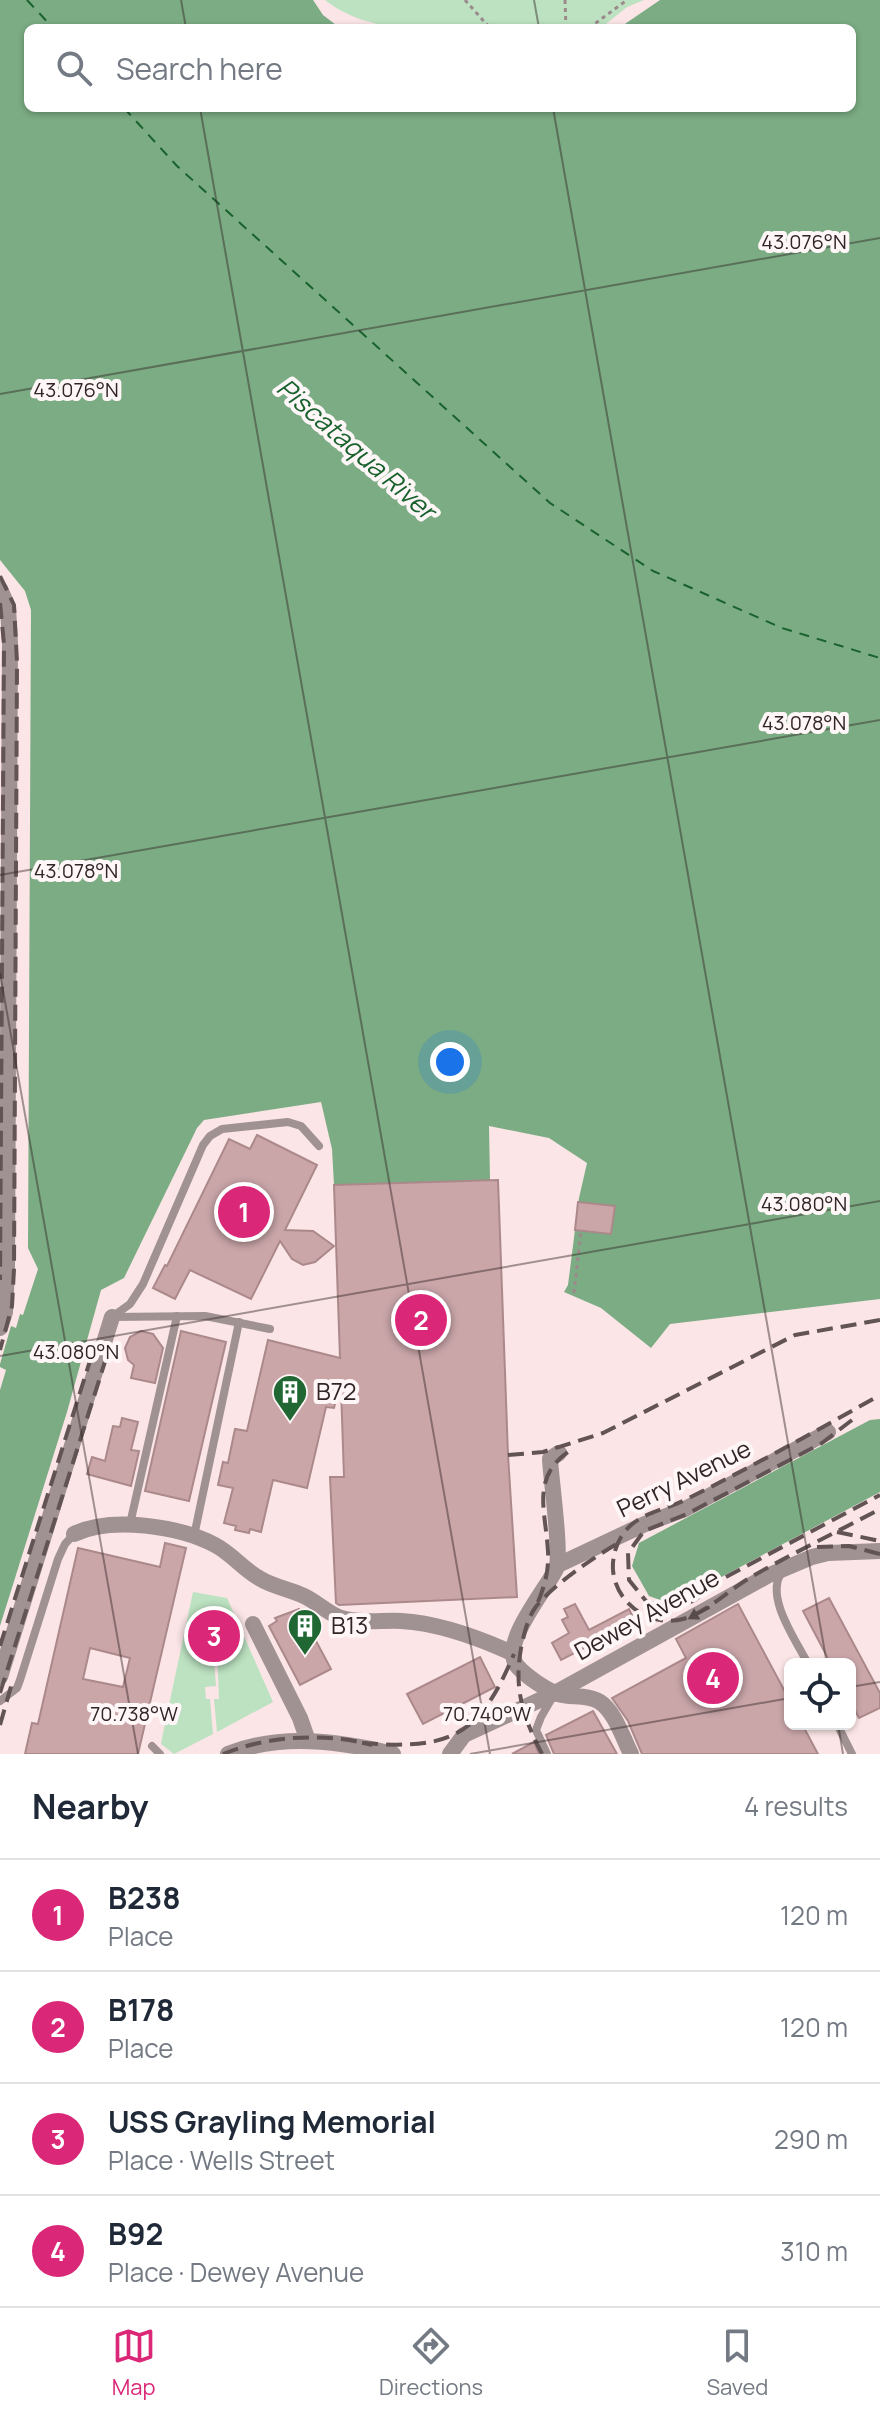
<!DOCTYPE html>
<meta charset="utf-8">
<style>
body{margin:0;font-family:Manrope,sans-serif;background:#f2f2f3;color:#1f2937}
.controls{position:absolute;right:24px;bottom:24px;display:grid;overflow:hidden;border-radius:12px;box-shadow:0 2px 6px #0004}
.controls button{width:72px;height:72px;display:grid;place-items:center;padding:0;border:0;border-bottom:2px solid #e0e1e3;background:#fff;color:#1f2937;font:40px sans-serif}
.you{position:absolute;left:450px;top:1062px;width:28px;height:28px;margin:-20px;border:6px solid #fff;border-radius:50%;background:#1a73e8;box-shadow:0 0 0 12px #1a73e833}
.badge{display:grid;place-items:center;width:52px;height:52px;border-radius:50%;background:#db2777;color:#fff;font-size:26px;font-weight:700}
.pin{position:absolute;translate:-50% -50%;border:4px solid #fff;box-shadow:0 2px 8px #0006}
.list{margin:0;padding:0;list-style:none}
h2{display:flex;justify-content:space-between;align-items:center;height:104px;margin:0;padding:0 32px;font-size:34px}
h2 small{font-size:26px;font-weight:400;color:#747a83}
.list li{display:grid;grid-template-columns:52px 1fr auto;gap:24px;align-items:center;box-sizing:border-box;height:112px;padding:0 32px;border-top:2px solid #e0e1e3}
.list b{display:block;font-size:30px;white-space:nowrap}
.list p{margin:0;font-size:26px;white-space:nowrap;color:#747a83}
.list em{font-size:26px;font-style:normal;color:#747a83}
.icon{flex:none;width:44px;height:44px;fill:none;stroke:currentColor;stroke-width:2;stroke-linecap:round;stroke-linejoin:round}
.map{position:relative;flex:none;width:880px;height:1754px;overflow:hidden}
.search{position:absolute;background:#fff;box-shadow:0 2px 6px #0004;left:24px;right:24px;top:24px;height:88px;display:flex;align-items:center;gap:20px;box-sizing:border-box;padding:0 28px;border-radius:12px;color:#747a83;font-size:30px}
.sheet{height:552px;background:#fff}
nav{display:flex;justify-content:space-around;align-items:center;box-sizing:border-box;height:112px;border-top:2px solid #e0e1e3;background:#fff;font-size:22px;color:#747a83}
nav a{display:grid;justify-items:center;gap:4px}
nav .on{color:#db2777}
.map>svg:first-child{display:block}
.green{fill:#bce2c1}
.water{fill:#7bac83}
.lines{fill:none;stroke-linecap:round;stroke-linejoin:round}
.ferry{stroke:#19622e;stroke-width:2;stroke-dasharray:10 8;stroke-linecap:butt}
.building{fill:#caa6a9;stroke:#ab898b;stroke-width:2;fill-rule:evenodd}
.path{stroke:#9c8a8b;stroke-width:3;stroke-dasharray:4 4;stroke-linecap:butt}
.lane{stroke:#a09192;stroke-width:8}
.street{stroke:#a09192;stroke-width:16}
.rail{stroke:#625354;stroke-width:4;stroke-dasharray:16 8;stroke-linecap:butt}
.oneway{fill:#584b4c}
.ticks{fill:none;stroke:#322526;stroke-width:2;stroke-opacity:0.45}
.labels{text-anchor:middle;stroke-width:8;stroke-linejoin:round;paint-order:stroke}
.poi-label{font-size:24px;fill:#322526;stroke:#fef6f7;text-anchor:start}
.street-label{font-size:24px;fill:#322526;stroke:#fef6f7}
.water-label{font-size:26px;font-style:italic;fill:#19622e;stroke:#fef6f7}
.ticks-label{font-size:20px;text-anchor:middle;fill:#322526;stroke:#fef6f7;stroke-width:8;stroke-linejoin:round;paint-order:stroke}
</style>
<div class="map">
<svg width="880" height="1754" viewBox="0 0 880 1754">
<rect width="100%" height="100%" fill="#fbe5e6"/>
<g class="green">
<path d="M325,0H644L627,7L601,28H439L435,25C396,30 357,25 325,0Z"/>
<path d="M193,1592L227,1598L273,1702L217,1732L214,1699H219L217,1650L222,1649L223,1633H221V1624L223,1622L219,1617L207,1618L202,1624L207,1627L208,1650H213L216,1686L205,1687L206,1699H210L213,1734L174,1754L161,1744L162,1738Z"/>
</g>
<g class="water">
<path d="M0,0H313L323,15L340,28H28V108H852V28H619L660,0H880V1299L670,1324L651,1348L601,1308L564,1292L568,1285L579,1198L587,1163L549,1138L489,1126L490,1180L334,1185L332,1149L321,1102L204,1120L197,1128L124,1278L101,1290L67,1412L0,1626V1390L6,1370L0,1367V1364L11,1326L16,1328L20,1314L23,1315L38,1269L28,1248L31,610L25,591L0,560Z"/>
<path d="M880,1419V1492L671,1604L649,1596L632,1566L639,1543L870,1420Z"/>
</g>
<g class="lines">
<g class="ferry">
<path d="M27,0L53,28"/>
<path d="M124,108L177,166L550,503L653,571L782,628L880,658"/>
</g>
</g>
<g class="building">
<path d="M257,1135L317,1165L285,1230L313,1231L334,1246L315,1262L303,1265L292,1259L280,1241L251,1299L190,1270L175,1299L153,1288L165,1265L167,1266L229,1139L250,1149Z"/>
<path d="M498,1180L508,1455L517,1597L339,1605L336,1603L330,1477H344L341,1388L339,1387L334,1408L326,1407L307,1488L273,1480L261,1532L250,1529L249,1533L235,1530L236,1526L224,1523L233,1488L218,1485L223,1462L228,1463L235,1429L247,1431L268,1340L340,1358L334,1185Z"/>
<path d="M578,1202L615,1206L611,1234L575,1230Z"/>
<path d="M141,1331L153,1334L163,1348L155,1383L131,1378L134,1365L128,1360L125,1348L130,1337Z"/>
<path d="M181,1331L226,1342L189,1501L145,1491Z"/>
<path d="M122,1418L138,1422L131,1450L139,1451L131,1486L87,1474L92,1457L105,1461L113,1426L120,1427Z"/>
<path d="M165,1543L186,1548L138,1754H25L32,1723L38,1724L78,1548L160,1567ZM90,1648L130,1658L123,1687L83,1679Z"/>
<path d="M829,1598L880,1693V1708L859,1718L850,1701V1664H831L803,1611Z"/>
<path d="M575,1604L589,1630L629,1609L635,1621L624,1627L628,1633L616,1639L615,1637L594,1648L592,1644L561,1660L552,1643L569,1633L562,1620L568,1617L564,1609Z"/>
<path d="M738,1604L790,1701V1724H802L818,1754H642L628,1721L612,1698L686,1658L676,1639Z"/>
<path d="M299,1609L331,1669L300,1685L269,1626L277,1621L275,1618Z"/>
<path d="M480,1657L495,1687L423,1724L407,1694Z"/>
<path d="M593,1711L617,1754H554L546,1735Z"/>
<path d="M534,1742L539,1754H512Z"/>
</g>
<g class="lines">
<g class="path">
<path d="M465,0L490,28"/>
<path d="M565,0L566,28"/>
<path d="M589,28L627,0"/>
<path d="M574,1293L581,1231"/>
</g>
<g class="lane">
<path d="M112,1317L130,1304L143,1284L203,1145L210,1136L222,1129L288,1122L301,1126L319,1146"/>
<path d="M112,1317L205,1316L270,1329"/>
<path d="M130,1524L177,1316"/>
<path d="M194,1536L239,1322"/>
<path d="M782,1572C764,1596 796,1640 808,1664"/>
<path d="M0,1701L17,1688L20,1680L58,1559L65,1544L74,1534"/>
<path d="M837,1724L852,1754"/>
<path d="M152,1746L160,1754"/>
<path d="M547,1754L536,1730L541,1717L552,1698"/>
</g>
<g class="street">
<path d="M0,589L8,607L10,644L7,1270"/>
<path d="M0,1270H7L5,1312L0,1328"/>
<path d="M559,1453L550,1459C551,1480 562,1555 556,1569C546,1590 498,1645 518,1667C526,1676 546,1690 558,1694C571,1698 588,1694 600,1702C615,1712 623,1738 631,1754"/>
<path d="M74,1534C111,1516 179,1526 215,1545C232,1554 243,1569 259,1578C273,1587 290,1589 304,1596C317,1602 327,1613 341,1618C360,1624 382,1620 401,1621C438,1623 479,1638 512,1653"/>
<path d="M558,1565L645,1524L685,1509L828,1432"/>
<path d="M253,1624L300,1718L308,1741"/>
<path d="M0,1677L112,1317"/>
<path d="M228,1754C280,1733 340,1741 393,1754"/>
<path d="M450,1754L464,1735L555,1693L767,1576L812,1557L828,1553L880,1551"/>
</g>
<g class="rail">
<path d="M0,576L14,605L17,662L14,1269L12,1306L0,1350"/>
<path d="M0,603L4,644L0,1280"/>
<path d="M873,1399C811,1434 749,1468 685,1500C667,1509 645,1512 630,1526C618,1537 612,1554 613,1570C616,1604 650,1628 683,1619C707,1612 729,1590 751,1577C793,1553 837,1532 880,1509"/>
<path d="M852,1420L822,1443L687,1514L644,1531L628,1553L629,1580L646,1601L662,1607H679L695,1600L722,1579L880,1495"/>
<path d="M508,1455L543,1452L603,1433L795,1335L880,1320"/>
<path d="M837,1532L880,1541"/>
<path d="M817,1547L849,1546L880,1554"/>
<path d="M538,1602C545,1585 549,1570 548,1552C546,1510 529,1475 574,1448"/>
<path d="M0,1646L95,1345"/>
<path d="M0,1693L109,1349"/>
<path d="M0,1725L12,1683"/>
<path d="M362,1743C451,1750 479,1737 514,1654"/>
<path d="M223,1754C267,1736 325,1732 372,1745"/>
<path d="M542,1754C522,1715 513,1687 522,1643C525,1631 528,1618 535,1608C552,1585 597,1555 622,1541"/>
</g>
</g>
<defs><path id="oneway-solid" d="M-6-.8H1V-3.2L6.5 0L1 3.2V.8H-6Z" transform="scale(2)"/></defs>
<use class="oneway" href="#oneway-solid" transform="translate(699 1613) rotate(151)"/>
<path class="ticks" d="M181,0L186,28M534,0L539,28M200,108L490,1754M553,108L827,1664M0,394L880,238M0,875L880,720M0,973L138,1754M0,1356L880,1201M850,1687L880,1682M838,1724L843,1754M470,1754L790,1698"/>
<defs>
<g id="building-pin" transform="scale(1.8)"><path d="M0 17L-7.5 6A9.5 9.5 0 1 1 7.5 6Z" fill="#206733" stroke="#fef6f7"/><path d="M-4-6H4V6H1V3H-1V6H-4ZM-2.5-4.3h1.7v1.8h-1.7ZM.8-4.3h1.7v1.8H.8ZM-2.5-1h1.7V.8h-1.7ZM.8-1h1.7V.8H.8Z" fill="#fff"/></g>
</defs>
<g fill-rule="evenodd">
<use href="#building-pin" x="290" y="1392"/>
<use href="#building-pin" x="305" y="1626"/>
</g>
<g class="labels">
<g class="poi-label">
<text x="316" y="1400">B72</text>
<text x="331" y="1634">B13</text>
</g>
<g class="street-label">
<text transform="translate(684 1479) rotate(-26)" y="8">Perry Avenue</text>
<text transform="translate(647 1615) rotate(-29)" y="8">Dewey Avenue</text>
</g>
<g class="water-label">
<text transform="translate(356 449) rotate(41)" y="9">Piscataqua River</text>
</g>
</g>
<g class="ticks-label">
<text x="804" y="249">43.076°N</text>
<text x="76" y="397">43.076°N</text>
<text x="804" y="730">43.078°N</text>
<text x="76" y="878">43.078°N</text>
<text x="804" y="1211">43.080°N</text>
<text x="76" y="1359">43.080°N</text>
<text x="134" y="1721">70.738°W</text>
<text x="487" y="1721">70.740°W</text>
</g>
</svg>
<div class="controls">
<button><svg class="icon" aria-label="locate" viewBox="0 0 24 24"><circle cx="12" cy="12" r="6"/><path d="M12 2v4M12 18v4M2 12h4M18 12h4"/></svg></button>
</div>
<div class="you"></div>
<div class="pin badge" style="left:244px;top:1212px">1</div>
<div class="pin badge" style="left:421px;top:1320px">2</div>
<div class="pin badge" style="left:214px;top:1636px">3</div>
<div class="pin badge" style="left:713px;top:1678px">4</div>
<div class="search"><svg class="icon" aria-label="search" viewBox="0 0 24 24"><circle cx="10" cy="10" r="6"/><path d="M15 15l6 6"/></svg>Search here</div>
</div>
<section class="sheet">
<h2>Nearby<small>4 results</small></h2>
<ul class="list">
<li><span class="badge">1</span><div><b>B238</b><p>Place</p></div><em>120 m</em></li>
<li><span class="badge">2</span><div><b>B178</b><p>Place</p></div><em>120 m</em></li>
<li><span class="badge">3</span><div><b>USS Grayling Memorial</b><p>Place · Wells Street</p></div><em>290 m</em></li>
<li><span class="badge">4</span><div><b>B92</b><p>Place · Dewey Avenue</p></div><em>310 m</em></li>
</ul>
</section>
<nav>
<a class="on"><svg class="icon" aria-label="map" viewBox="0 0 24 24"><path d="M3 6l6-2 6 2 6-2v14l-6 2-6-2-6 2zM9 4v14M15 6v14"/></svg>Map</a>
<a><svg class="icon" aria-label="directions" viewBox="0 0 24 24"><path d="M12 3l9 9-9 9-9-9zM9 14v-3h6M13 9l2 2-2 2"/></svg>Directions</a>
<a><svg class="icon" aria-label="saved" viewBox="0 0 24 24"><path d="M7 4h10v16l-5-4-5 4z"/></svg>Saved</a>
</nav>
